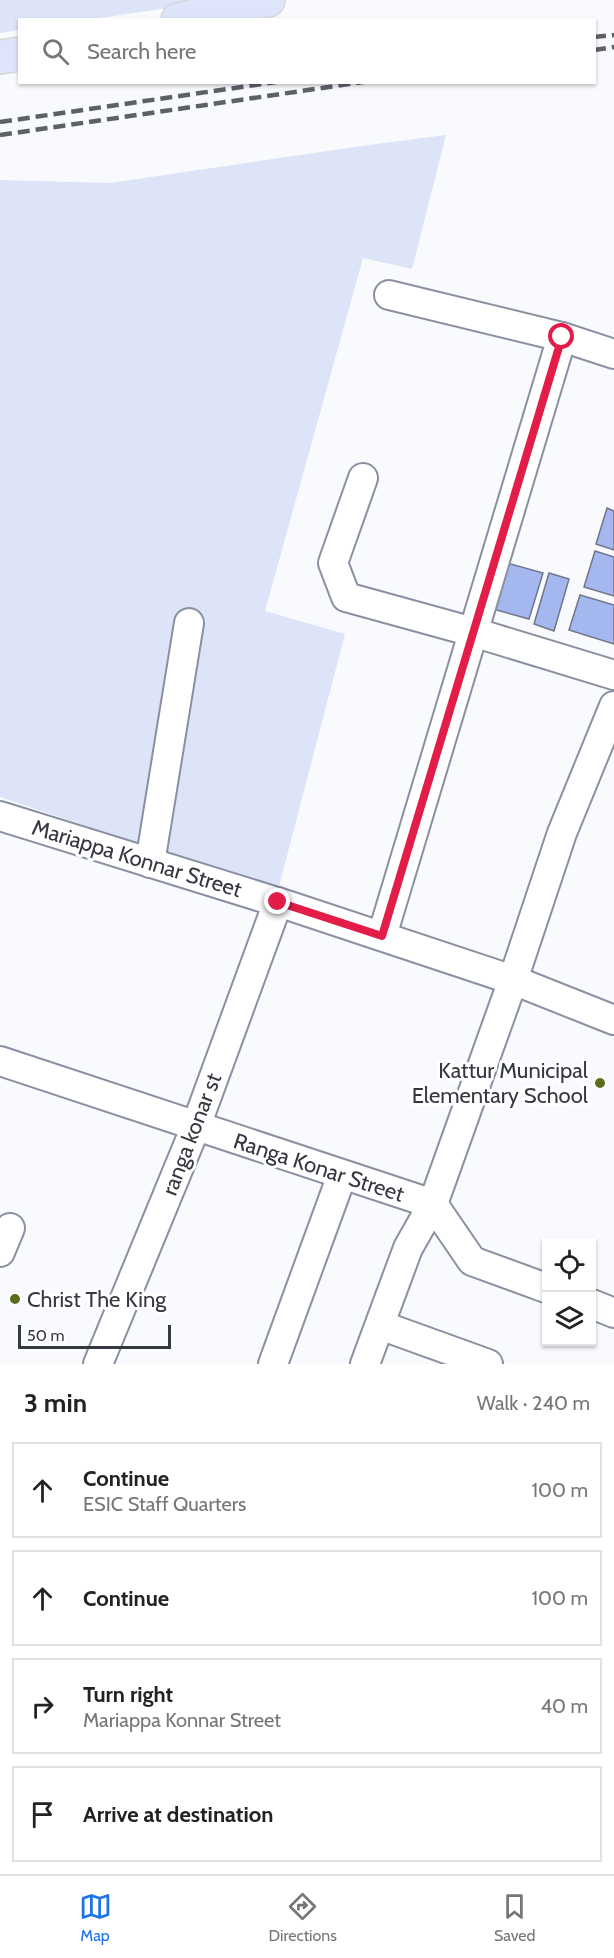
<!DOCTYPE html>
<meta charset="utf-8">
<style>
body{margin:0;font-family:Cabin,sans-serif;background:#f2f2f2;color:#222}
.controls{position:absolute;right:18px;bottom:18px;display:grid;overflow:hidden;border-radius:0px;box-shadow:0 2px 4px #0004}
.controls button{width:54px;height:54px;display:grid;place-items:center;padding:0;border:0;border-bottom:2px solid #e0e0e0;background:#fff;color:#222;font:30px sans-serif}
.scale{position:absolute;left:18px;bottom:15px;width:153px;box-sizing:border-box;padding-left:6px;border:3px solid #363840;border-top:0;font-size:16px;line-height:21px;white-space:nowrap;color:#363840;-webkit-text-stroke:4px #fff;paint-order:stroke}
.stop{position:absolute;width:18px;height:18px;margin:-14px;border:4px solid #e11d48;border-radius:50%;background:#fff}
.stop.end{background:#e11d48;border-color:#fff;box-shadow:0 2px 6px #0008}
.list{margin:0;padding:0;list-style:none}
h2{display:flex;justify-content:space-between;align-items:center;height:78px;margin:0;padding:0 24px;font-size:26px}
h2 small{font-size:20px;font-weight:400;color:#767676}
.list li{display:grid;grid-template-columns:39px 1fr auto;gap:18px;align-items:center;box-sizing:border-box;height:96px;margin:0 12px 12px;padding:0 12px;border:2px solid #e0e0e0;border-radius:0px}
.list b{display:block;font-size:22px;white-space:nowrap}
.list p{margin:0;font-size:20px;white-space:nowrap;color:#767676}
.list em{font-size:20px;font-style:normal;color:#767676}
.icon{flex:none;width:33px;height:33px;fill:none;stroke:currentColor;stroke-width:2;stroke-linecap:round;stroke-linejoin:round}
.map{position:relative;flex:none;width:614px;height:1364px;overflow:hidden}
.search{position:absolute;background:#fff;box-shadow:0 2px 4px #0004;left:18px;right:18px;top:18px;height:66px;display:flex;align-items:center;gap:15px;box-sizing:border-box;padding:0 21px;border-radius:0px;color:#767676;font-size:22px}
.sheet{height:510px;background:#fff}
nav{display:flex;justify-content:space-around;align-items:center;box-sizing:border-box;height:84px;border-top:2px solid #e0e0e0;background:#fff;font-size:16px;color:#767676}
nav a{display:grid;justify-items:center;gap:3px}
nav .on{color:#1a73e8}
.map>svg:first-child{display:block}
.green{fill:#dde4f8}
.building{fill:#a5b7ef;stroke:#717788;stroke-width:1.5}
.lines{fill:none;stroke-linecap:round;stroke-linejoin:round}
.minor-casing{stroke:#8a90a1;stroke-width:32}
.major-casing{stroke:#d7d7d9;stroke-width:36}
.minor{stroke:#fff;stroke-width:28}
.major{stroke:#dee5fa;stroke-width:33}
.rail{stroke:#5e6067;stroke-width:4.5;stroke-dasharray:12 6;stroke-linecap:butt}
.route{stroke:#e11d48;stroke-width:8}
.poi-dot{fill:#5b6d1a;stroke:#fff;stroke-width:2}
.labels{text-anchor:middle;stroke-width:6;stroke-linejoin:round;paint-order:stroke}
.street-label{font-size:22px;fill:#363840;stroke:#fff}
.poi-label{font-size:22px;fill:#363840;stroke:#fff;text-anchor:end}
</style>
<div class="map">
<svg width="614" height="1364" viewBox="0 0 614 1364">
<rect width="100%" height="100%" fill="#f8fafd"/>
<g class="green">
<path d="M0,0H197L196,4L92,19L20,20L19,30L0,33Z"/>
<path d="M446,135L412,269L363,258L265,611L345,634L278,890L0,797V180L110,183L369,145Z"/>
</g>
<g class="building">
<path d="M607,508L614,511V550L596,544Z"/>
<path d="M595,551L614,557V596L584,587Z"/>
<path d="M507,563L543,573L529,619L493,609Z"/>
<path d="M549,573L569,579L554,631L534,624Z"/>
<path d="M580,595L614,605V644L569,630Z"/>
</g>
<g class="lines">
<g class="minor-casing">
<g id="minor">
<path d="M389,295L562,337L614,354"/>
<path d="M363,478L333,563L346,597L473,632L614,675"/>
<path d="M0,816L290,906L513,980L614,1020"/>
<path d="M150,863L189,623"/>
<path d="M382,936L562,337"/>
<path d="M0,1061L433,1204"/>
<path d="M433,1204L472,1261L546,1288"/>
<path d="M0,1252L10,1228"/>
<path d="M592,1304L614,1313"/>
<path d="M380,1325L488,1364"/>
<path d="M98,1364L196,1126L278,902"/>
<path d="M273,1364L342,1175"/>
<path d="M365,1364L408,1248L433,1204L513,980L562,833L614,706"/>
</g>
</g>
<g class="major-casing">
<g id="major">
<path d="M178,20L268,0"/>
<path d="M0,57L20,54"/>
</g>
</g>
<use href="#minor" class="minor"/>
<use href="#major" class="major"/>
<g class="rail">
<path d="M594,37L614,35"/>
<path d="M594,50L614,47"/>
<path d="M0,122L276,82"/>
<path d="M0,135L363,82"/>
</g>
</g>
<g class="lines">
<path class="route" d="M278,902L382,936L562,337"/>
</g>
<g class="poi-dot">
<circle cx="600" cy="1083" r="6"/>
<circle cx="15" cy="1299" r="6"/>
</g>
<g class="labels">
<g class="street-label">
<text transform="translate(137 858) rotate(17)" y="8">Mariappa Konnar Street</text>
<text transform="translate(191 1134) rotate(-69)" y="8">ranga konar st</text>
<text transform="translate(319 1167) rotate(18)" y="8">Ranga Konar Street</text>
</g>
<g class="poi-label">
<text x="588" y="1078">Kattur Municipal<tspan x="588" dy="25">Elementary School</tspan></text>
<text x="27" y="1307" text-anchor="start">Christ The King</text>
</g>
</g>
</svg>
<div class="controls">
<button><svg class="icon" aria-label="locate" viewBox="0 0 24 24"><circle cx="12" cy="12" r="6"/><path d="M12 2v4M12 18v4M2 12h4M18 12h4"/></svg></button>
<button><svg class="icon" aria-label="layers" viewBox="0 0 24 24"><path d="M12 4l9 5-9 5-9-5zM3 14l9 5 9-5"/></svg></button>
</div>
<div class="scale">50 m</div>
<div class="stop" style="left:562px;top:337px"></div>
<div class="stop end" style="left:278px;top:902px"></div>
<div class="search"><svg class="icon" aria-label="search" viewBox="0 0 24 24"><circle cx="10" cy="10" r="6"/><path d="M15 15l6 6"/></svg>Search here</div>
</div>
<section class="sheet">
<h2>3 min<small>Walk · 240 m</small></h2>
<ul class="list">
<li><svg class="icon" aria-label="ahead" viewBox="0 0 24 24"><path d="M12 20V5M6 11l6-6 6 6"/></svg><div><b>Continue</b><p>ESIC Staff Quarters</p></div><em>100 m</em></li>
<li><svg class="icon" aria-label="ahead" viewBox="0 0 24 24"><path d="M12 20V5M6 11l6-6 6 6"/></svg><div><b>Continue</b></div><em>100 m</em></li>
<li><svg class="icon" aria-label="right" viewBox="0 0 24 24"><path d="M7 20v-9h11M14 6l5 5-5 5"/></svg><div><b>Turn right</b><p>Mariappa Konnar Street</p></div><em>40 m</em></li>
<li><svg class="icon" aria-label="arrive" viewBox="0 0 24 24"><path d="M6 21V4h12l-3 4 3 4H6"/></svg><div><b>Arrive at destination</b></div></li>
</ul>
</section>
<nav>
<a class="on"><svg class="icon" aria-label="map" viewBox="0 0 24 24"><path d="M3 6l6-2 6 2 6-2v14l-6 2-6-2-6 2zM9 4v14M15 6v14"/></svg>Map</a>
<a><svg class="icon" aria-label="directions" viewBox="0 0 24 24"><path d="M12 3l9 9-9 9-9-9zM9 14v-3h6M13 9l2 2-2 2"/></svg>Directions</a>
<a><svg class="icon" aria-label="saved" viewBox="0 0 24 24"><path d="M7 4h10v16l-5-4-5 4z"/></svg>Saved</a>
</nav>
